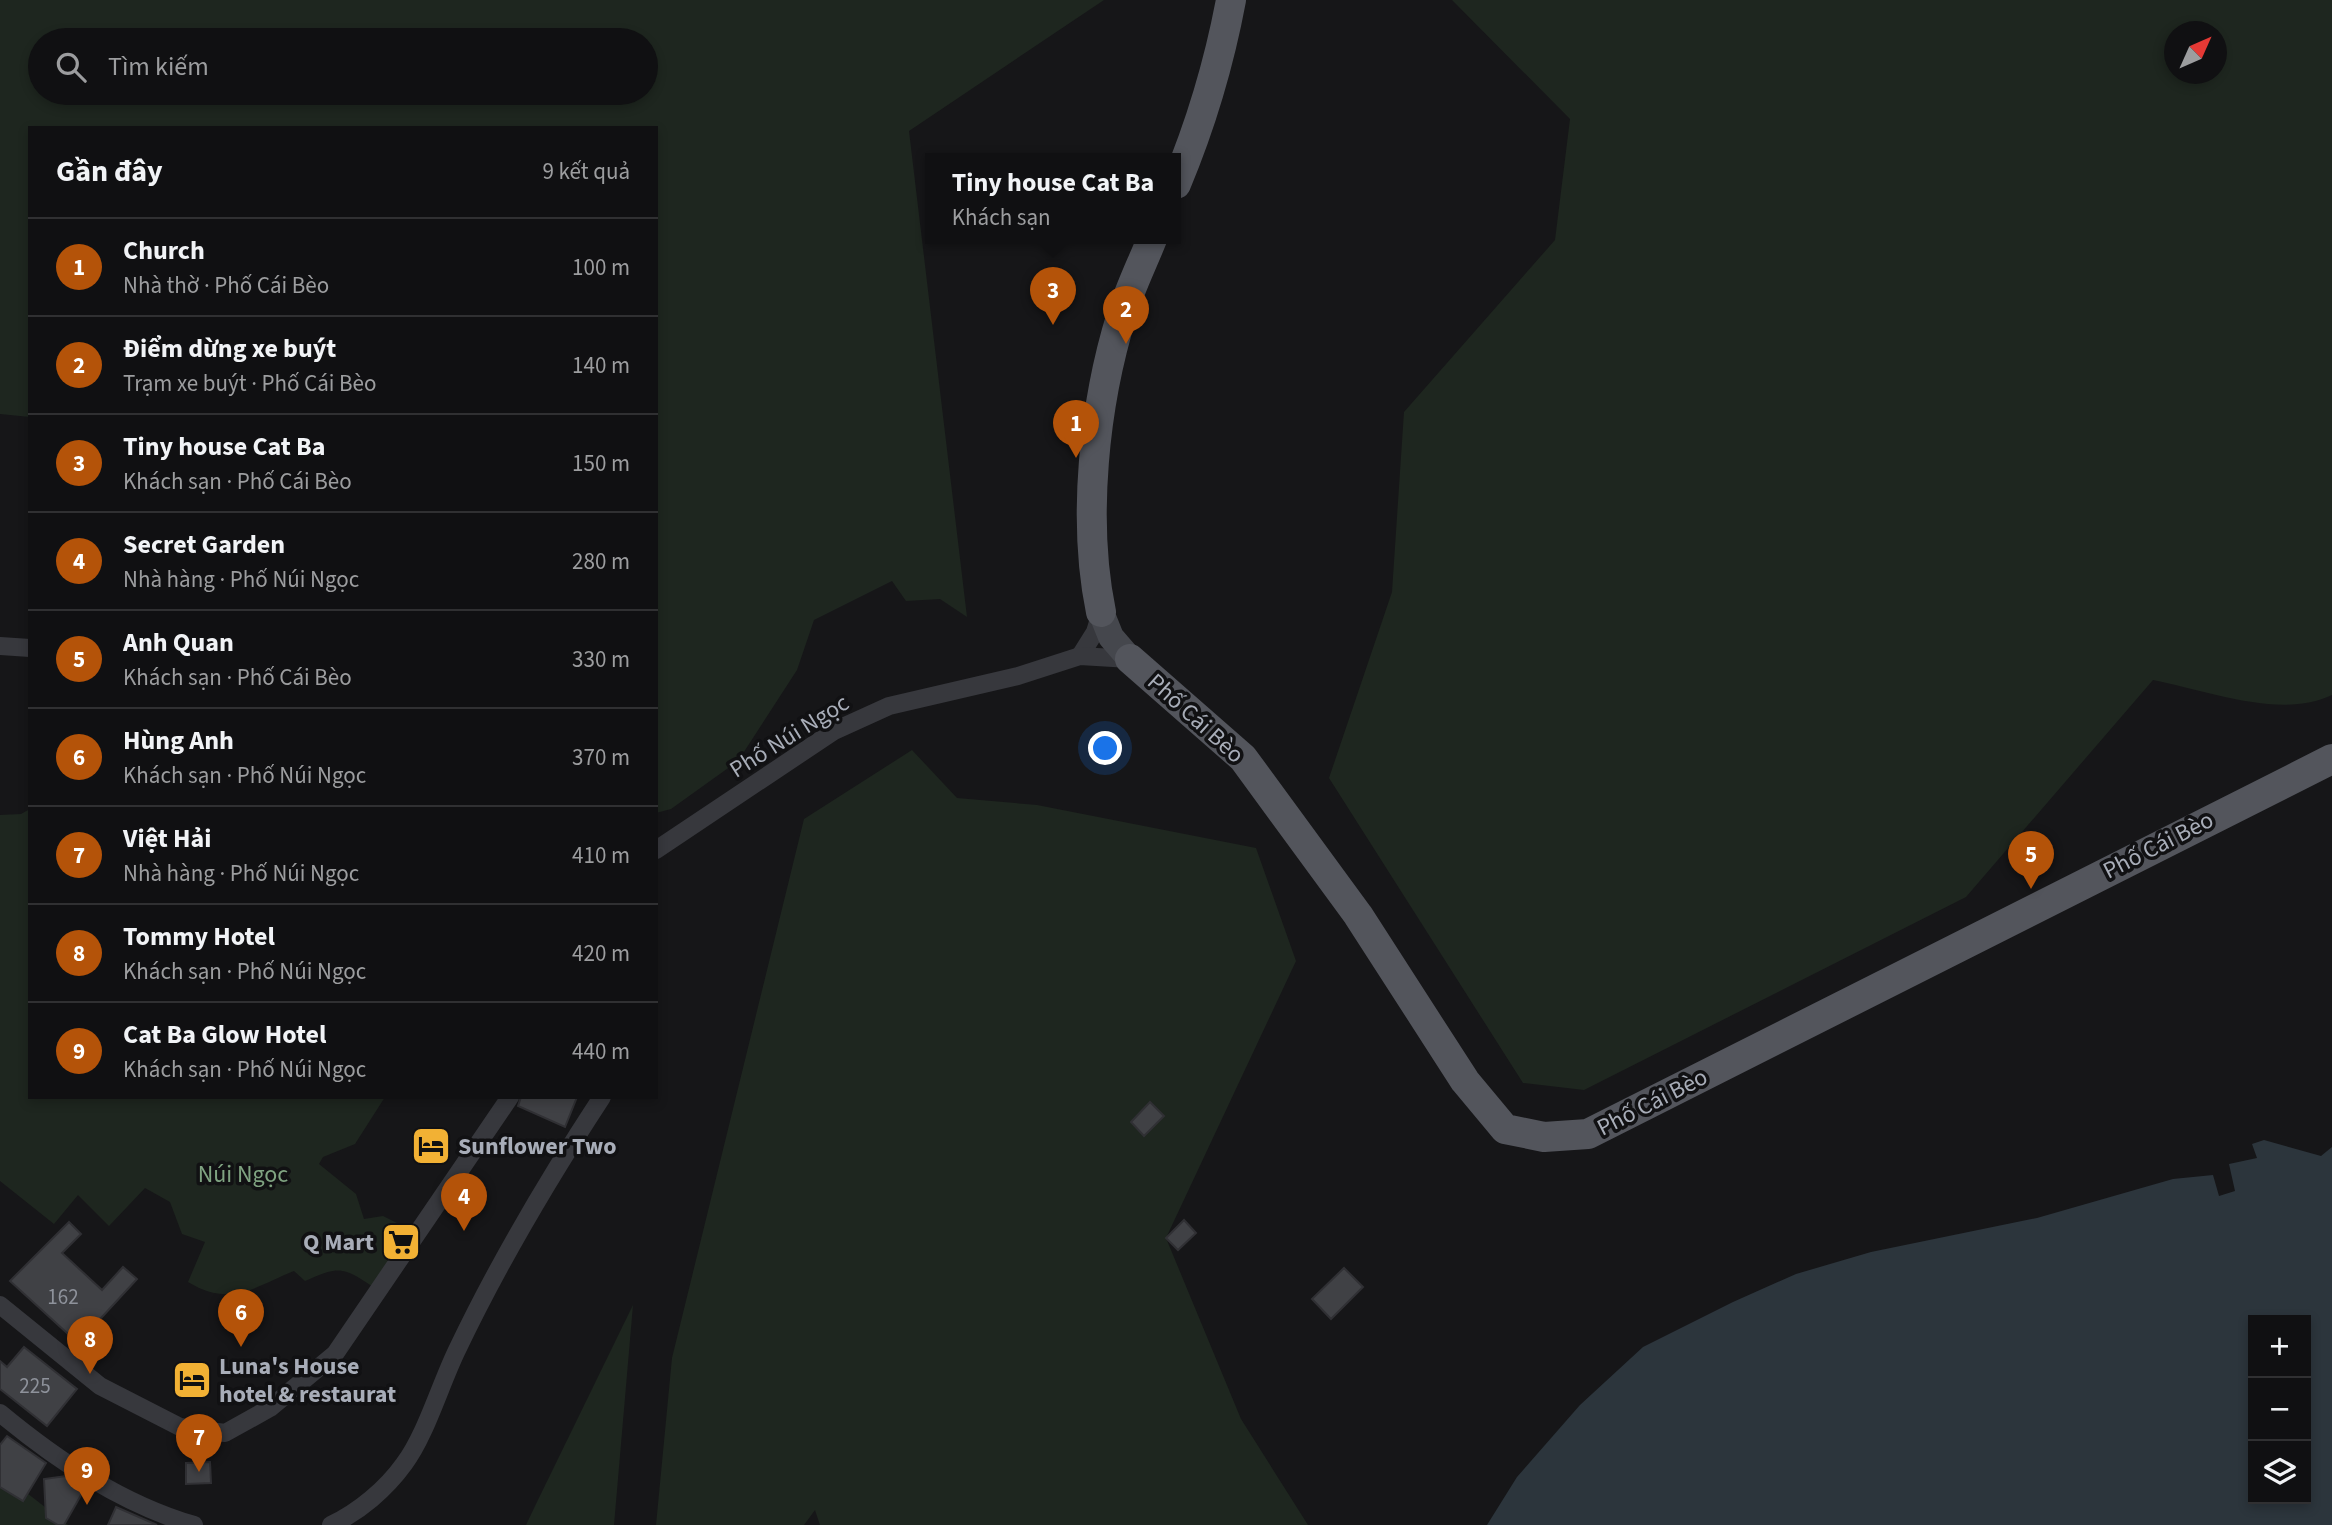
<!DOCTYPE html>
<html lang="vi">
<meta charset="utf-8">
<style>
body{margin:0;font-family:"Source Sans 3",sans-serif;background:#19191b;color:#f1f3f6}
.controls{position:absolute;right:21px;bottom:21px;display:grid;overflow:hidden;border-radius:0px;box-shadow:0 4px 10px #0003}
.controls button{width:63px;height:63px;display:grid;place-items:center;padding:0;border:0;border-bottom:2px solid #303032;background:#101012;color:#f1f3f6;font:35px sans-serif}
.compass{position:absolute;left:2164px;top:21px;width:63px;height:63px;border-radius:50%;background:#101012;box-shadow:0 4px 10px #0003;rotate:45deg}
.you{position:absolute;left:1106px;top:749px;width:24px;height:24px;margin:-18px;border:5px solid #fff;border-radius:50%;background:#1a73e8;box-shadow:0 0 0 10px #1a73e833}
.badge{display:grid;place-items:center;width:46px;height:46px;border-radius:50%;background:#b45309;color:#fff;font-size:23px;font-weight:700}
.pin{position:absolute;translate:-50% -58px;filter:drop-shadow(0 2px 4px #0008)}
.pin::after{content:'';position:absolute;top:37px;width:24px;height:21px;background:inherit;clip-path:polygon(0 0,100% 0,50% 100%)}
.popup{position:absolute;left:925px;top:153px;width:256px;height:91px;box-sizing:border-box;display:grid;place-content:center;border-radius:0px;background:#101012;filter:drop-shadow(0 2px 5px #0005);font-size:23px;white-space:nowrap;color:#9c9d9f}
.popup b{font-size:26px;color:#f1f3f6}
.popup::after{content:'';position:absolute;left:50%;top:100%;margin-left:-14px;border:14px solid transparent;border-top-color:#101012}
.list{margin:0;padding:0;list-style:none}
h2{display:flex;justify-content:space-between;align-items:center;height:91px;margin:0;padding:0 28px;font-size:30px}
h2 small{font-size:23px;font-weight:400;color:#9c9d9f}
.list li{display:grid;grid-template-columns:46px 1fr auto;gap:21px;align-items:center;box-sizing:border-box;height:98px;padding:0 28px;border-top:2px solid #303032}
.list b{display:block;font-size:26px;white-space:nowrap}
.list p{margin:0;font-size:23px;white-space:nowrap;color:#9c9d9f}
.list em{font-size:23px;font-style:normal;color:#9c9d9f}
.icon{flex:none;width:38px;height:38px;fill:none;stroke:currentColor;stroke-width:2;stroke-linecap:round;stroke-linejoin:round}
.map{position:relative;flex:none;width:2332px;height:1525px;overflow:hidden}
.search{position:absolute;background:#101012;box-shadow:0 4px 10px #0003;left:28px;top:28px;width:630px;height:77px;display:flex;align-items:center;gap:18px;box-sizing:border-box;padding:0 24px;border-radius:38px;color:#9c9d9f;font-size:26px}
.panel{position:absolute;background:#101012;box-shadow:0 4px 10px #0003;left:28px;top:126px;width:630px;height:973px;border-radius:0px}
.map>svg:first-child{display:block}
.green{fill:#1e261f;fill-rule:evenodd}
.water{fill:#2c353c;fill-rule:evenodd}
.building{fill:#404145;stroke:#303034;stroke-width:2}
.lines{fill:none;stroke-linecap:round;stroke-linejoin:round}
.street{stroke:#37383d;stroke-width:18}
.secondary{stroke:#45474d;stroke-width:26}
.primary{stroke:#53555c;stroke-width:30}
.labels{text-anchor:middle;stroke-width:7;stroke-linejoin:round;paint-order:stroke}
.number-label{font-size:21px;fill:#8e929b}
.street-label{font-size:24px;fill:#a8adb8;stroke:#111113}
.poi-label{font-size:24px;font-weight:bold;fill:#a8adb8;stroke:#111113;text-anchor:start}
.park-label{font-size:24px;fill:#7fa381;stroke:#111113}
</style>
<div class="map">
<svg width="2332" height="1525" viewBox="0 0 2332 1525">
<rect width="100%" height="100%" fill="#161618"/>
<g class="green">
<path d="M0,0H1104L909,131L967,617L940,599L906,601L892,581L814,620L797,670L738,761L671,809L656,813V128H30V417L0,414ZM40,40H646V93H40Z"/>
<path d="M1452,0H2332V695C2281,720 2206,690 2153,680L1966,897L1584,1090L1523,1083L1329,778L1392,592L1404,412L1555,240L1570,119ZM2174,32H2216V74H2174Z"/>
<path d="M912,750L957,798L1037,805L1256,848L1296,961L1166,1238L1241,1419L1308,1525H820L815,1510L804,1525H656L672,1358L804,819Z"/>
<path d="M30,809V1097H385L355,1144L323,1157L319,1164L356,1194L364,1219L383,1216L407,1228L403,1244L373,1287C343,1266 338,1266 305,1281L294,1271C254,1287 231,1308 188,1282L205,1242L182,1234L170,1202L145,1188L109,1226L78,1195L54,1224L0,1181V815L21,814Z"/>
<path d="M633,1305L614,1525H526L536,1504Z"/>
<path d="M0,1472L68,1525H0Z"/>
</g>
<path class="water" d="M2264,1140L2321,1156L2332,1147V1525H1487L1517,1477L1580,1405L1643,1347L1733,1302L1796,1274L1871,1252L2037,1218L2173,1179L2213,1175L2219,1196L2235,1191L2229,1164L2257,1158L2252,1144ZM2253,1320H2306V1499H2253Z"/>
<g class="building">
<path d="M521,1097H577L565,1127L518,1106Z"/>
<path d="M1150,1102L1164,1116L1144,1136L1131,1122Z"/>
<path d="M1184,1220L1196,1233L1178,1250L1166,1238Z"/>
<path d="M69,1222L81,1234L62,1253L102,1290L123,1267L137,1279L78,1343L10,1281Z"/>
<path d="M1344,1268L1363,1287L1331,1319L1312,1299Z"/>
<path d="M24,1347L77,1389L47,1426L0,1389V1361L7,1367Z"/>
<path d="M7,1436L46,1463L23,1501L0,1487V1445Z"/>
<path d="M210,1462L211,1483L186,1484V1463Z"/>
<path d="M66,1476L85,1488L64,1525H58L46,1518L44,1479Z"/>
<path d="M116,1507L157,1525H108Z"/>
</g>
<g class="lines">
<g class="street">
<path d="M0,646L30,648"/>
<path d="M1080,656L1095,632L1101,612"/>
<path d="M656,850L834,731L889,706L1018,676L1080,656L1130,659"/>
<path d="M0,1305L100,1386L180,1427L225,1433L270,1408L335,1354L510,1097"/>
<path d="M0,1413C58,1461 122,1504 194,1525"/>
<path d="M331,1525C359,1512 386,1489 404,1464C426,1435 441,1382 458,1348C500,1260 549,1178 602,1097"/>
</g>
<path class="secondary" d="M1101,612L1111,637L1130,659"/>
<g class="primary">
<path d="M1176,184C1201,124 1219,64 1231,0"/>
<path d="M1101,612C1082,520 1094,404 1122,314C1130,288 1142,264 1152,239"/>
<path d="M1130,659L1243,758L1358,915L1465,1081L1505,1129L1544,1137L1588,1134L2332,759"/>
</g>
</g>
<defs>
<g id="hotel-square" transform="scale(2.0125)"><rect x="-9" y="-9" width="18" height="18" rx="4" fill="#f2b134" stroke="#111113"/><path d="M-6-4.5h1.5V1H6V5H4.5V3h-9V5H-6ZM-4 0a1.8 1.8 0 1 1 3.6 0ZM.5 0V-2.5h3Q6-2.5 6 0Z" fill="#111"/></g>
<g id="supermarket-square" transform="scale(2.0125)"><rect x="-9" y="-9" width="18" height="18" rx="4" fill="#f2b134" stroke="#111113"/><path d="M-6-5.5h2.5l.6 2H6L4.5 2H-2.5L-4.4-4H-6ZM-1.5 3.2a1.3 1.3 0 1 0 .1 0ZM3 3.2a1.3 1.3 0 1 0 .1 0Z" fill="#111"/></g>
</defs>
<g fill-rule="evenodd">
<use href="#hotel-square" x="431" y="1146"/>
<use href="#supermarket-square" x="401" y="1242"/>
<use href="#hotel-square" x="192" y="1380"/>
</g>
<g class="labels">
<g class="number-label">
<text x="63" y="1304">162</text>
<text x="35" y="1393">225</text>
</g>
<g class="street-label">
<text transform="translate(1196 718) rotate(42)" y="8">Phố Cái Bèo</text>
<text transform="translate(789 736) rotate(-32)" y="8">Phố Núi Ngọc</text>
<text transform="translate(2158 845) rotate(-27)" y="8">Phố Cái Bèo</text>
<text transform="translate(1652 1102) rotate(-27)" y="8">Phố Cái Bèo</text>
</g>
<g class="poi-label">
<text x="458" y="1154">Sunflower Two</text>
<text x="374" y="1250" text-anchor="end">Q Mart</text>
<text x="219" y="1374">Luna's House<tspan x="219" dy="28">hotel &amp; restaurat</tspan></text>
</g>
<g class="park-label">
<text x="243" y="1182">Núi Ngọc</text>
</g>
</g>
</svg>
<div class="controls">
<button>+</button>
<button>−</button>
<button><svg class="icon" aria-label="layers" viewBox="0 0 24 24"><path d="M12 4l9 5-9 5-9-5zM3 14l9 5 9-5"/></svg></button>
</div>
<svg class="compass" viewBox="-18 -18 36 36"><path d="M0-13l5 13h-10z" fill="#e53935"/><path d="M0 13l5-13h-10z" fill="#9c9d9f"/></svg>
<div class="you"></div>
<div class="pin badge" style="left:1076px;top:458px">1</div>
<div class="pin badge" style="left:1126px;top:344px">2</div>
<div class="pin badge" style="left:1053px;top:325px">3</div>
<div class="popup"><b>Tiny house Cat Ba</b>Khách sạn</div>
<div class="pin badge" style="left:464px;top:1231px">4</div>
<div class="pin badge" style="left:2031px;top:889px">5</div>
<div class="pin badge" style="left:241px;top:1347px">6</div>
<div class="pin badge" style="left:199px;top:1472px">7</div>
<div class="pin badge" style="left:90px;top:1374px">8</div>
<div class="pin badge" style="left:87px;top:1505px">9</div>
<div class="search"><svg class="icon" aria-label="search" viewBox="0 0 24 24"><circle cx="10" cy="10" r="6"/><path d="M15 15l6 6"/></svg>Tìm kiếm</div>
<section class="panel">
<h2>Gần đây<small>9 kết quả</small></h2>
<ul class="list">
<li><span class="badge">1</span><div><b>Church</b><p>Nhà thờ · Phố Cái Bèo</p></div><em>100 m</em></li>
<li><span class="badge">2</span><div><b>Điểm dừng xe buýt</b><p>Trạm xe buýt · Phố Cái Bèo</p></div><em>140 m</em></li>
<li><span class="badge">3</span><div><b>Tiny house Cat Ba</b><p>Khách sạn · Phố Cái Bèo</p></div><em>150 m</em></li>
<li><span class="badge">4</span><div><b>Secret Garden</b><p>Nhà hàng · Phố Núi Ngọc</p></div><em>280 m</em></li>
<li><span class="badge">5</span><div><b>Anh Quan</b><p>Khách sạn · Phố Cái Bèo</p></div><em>330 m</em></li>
<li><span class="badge">6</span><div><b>Hùng Anh</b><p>Khách sạn · Phố Núi Ngọc</p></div><em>370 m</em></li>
<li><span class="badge">7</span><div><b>Việt Hải</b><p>Nhà hàng · Phố Núi Ngọc</p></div><em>410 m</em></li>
<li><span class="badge">8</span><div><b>Tommy Hotel</b><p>Khách sạn · Phố Núi Ngọc</p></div><em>420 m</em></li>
<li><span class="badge">9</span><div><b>Cat Ba Glow Hotel</b><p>Khách sạn · Phố Núi Ngọc</p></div><em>440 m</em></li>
</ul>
</section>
</div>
